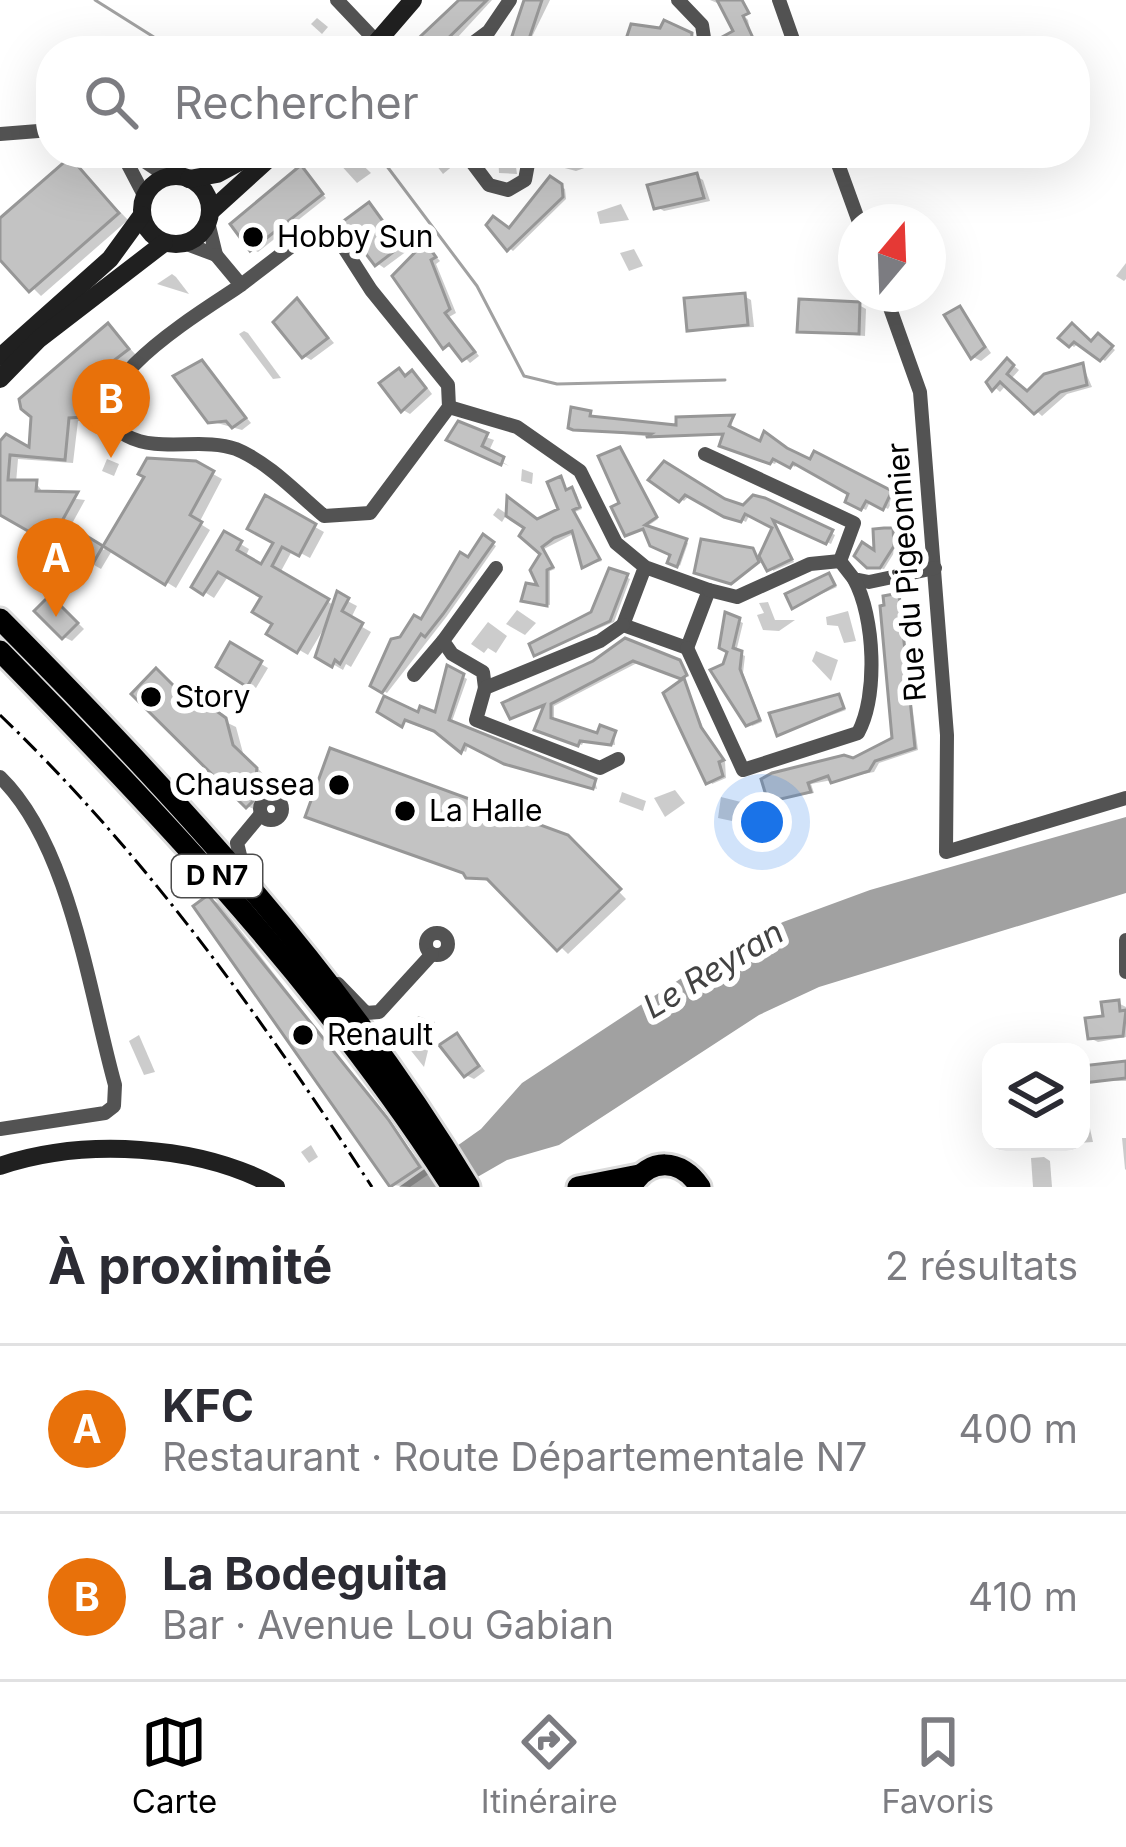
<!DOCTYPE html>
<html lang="fr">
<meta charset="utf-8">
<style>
body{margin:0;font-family:Inter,sans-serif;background:#f2f2f3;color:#2b2b33}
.controls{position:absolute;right:36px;bottom:36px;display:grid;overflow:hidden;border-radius:24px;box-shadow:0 12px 48px #0002}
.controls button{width:108px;height:108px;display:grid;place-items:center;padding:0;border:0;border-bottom:3px solid #e1e1e2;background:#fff;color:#2b2b33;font:60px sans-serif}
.compass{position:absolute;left:838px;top:204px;width:108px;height:108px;border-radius:50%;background:#fff;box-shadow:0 12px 48px #0002;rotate:19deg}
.you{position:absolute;left:762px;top:822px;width:42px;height:42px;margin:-30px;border:9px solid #fff;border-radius:50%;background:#1a73e8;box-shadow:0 0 0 18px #1a73e833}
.badge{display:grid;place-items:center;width:78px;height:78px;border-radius:50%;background:#000;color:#fff;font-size:39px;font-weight:700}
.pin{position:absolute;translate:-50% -99px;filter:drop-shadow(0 3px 6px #0008)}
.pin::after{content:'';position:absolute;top:63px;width:42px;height:36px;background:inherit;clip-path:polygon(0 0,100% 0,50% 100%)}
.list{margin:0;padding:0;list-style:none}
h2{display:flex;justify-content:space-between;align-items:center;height:156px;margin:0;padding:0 48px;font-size:51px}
h2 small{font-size:39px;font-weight:400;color:#7c7c81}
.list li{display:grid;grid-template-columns:78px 1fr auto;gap:36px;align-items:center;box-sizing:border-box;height:168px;padding:0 48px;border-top:3px solid #e1e1e2}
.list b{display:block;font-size:45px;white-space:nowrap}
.list p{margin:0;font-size:39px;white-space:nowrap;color:#7c7c81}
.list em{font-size:39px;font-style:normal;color:#7c7c81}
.icon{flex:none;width:66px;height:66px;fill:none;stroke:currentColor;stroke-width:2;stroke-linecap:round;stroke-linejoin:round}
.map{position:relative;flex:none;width:1126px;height:1187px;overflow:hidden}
.search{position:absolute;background:#fff;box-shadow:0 12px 48px #0002;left:36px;right:36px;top:36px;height:132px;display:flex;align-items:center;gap:30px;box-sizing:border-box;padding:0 42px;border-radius:48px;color:#7c7c81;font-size:45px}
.sheet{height:492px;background:#fff}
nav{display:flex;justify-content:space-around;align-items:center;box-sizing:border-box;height:168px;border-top:3px solid #e1e1e2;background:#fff;font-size:33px;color:#7c7c81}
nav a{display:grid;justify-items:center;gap:6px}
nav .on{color:#000}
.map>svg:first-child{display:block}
.water{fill:#a1a1a1}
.shadow{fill:#0003}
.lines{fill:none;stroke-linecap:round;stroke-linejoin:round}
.stream{stroke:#a1a1a1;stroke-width:3}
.building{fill:#c3c3c3;stroke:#979797;stroke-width:3}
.primary-casing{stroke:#dbdbdb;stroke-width:27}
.minor{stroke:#535353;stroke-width:14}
.secondary{stroke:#202020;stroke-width:18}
.primary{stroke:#000;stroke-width:21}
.rail{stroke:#000;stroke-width:3;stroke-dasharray:18 6 3 6;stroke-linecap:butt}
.poi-dot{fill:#000;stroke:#fff;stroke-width:4.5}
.labels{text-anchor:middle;stroke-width:12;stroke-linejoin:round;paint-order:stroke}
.shield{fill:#fff;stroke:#4c4c4c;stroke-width:3}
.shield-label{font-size:27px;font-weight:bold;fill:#000}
.poi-label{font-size:30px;fill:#000;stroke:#fff;text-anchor:start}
.street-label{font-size:30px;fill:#000;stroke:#fff}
.water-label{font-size:33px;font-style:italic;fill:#424242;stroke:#fff}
</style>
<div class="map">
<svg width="1126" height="1187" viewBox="0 0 1126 1187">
<rect width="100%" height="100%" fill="#fff"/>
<path class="water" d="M1126,817V893L819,987L759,1015L559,1145L507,1160L460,1187H399L481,1129L522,1083L709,960L783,922L870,890Z"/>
<g class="shadow">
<path d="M465,0H492L445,51H409Z"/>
<path d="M528,0H550L527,47L513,40Z"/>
<path d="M710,0H729L748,20L754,51H732L726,38L737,32L722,5Z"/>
<path d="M317,18L328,27L322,34L311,24Z"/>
<path d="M665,24L696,43L688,50L650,38L647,51H633L634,43L627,44L633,28L662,31Z"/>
<path d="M589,38H613L620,48L579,51Z"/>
<path d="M314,40L318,42L326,49L305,51Z"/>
<path d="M350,153L371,173L357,183L338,162Z"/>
<path d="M427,153H446L455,164L443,174Z"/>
<path d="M498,153H514L517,174L499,173Z"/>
<path d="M589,153L587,167L576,171L561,167L566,159L559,153Z"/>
<path d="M70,160L128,220L41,296L0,255V221Z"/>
<path d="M301,169L326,198L258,252L252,249Z"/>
<path d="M696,176L703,180L710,201L664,211L657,207Z"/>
<path d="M550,180L565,189L566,199L513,251L493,235L510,232Z"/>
<path d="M621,204L629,220L600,224L597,212Z"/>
<path d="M369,206L407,251L384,268L377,263Z"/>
<path d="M426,246L440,261L436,264L456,313L449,317L479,356L470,363L455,347H445Z"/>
<path d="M634,249L643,266L629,271L620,253Z"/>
<path d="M1126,263V279L1124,281L1116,276Z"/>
<path d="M172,274L176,277L189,294L157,284Z"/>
<path d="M744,296L751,300L754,327L689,329Z"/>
<path d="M298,302L334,343L311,360L304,356Z"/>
<path d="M859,305L866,309L865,336L800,330Z"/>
<path d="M960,309L991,353L981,361L973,357Z"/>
<path d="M109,326L136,355L91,389L97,415L93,421H78L73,463L18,459L16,483H36L45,495L85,500L69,529L104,550L148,476L195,464L222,479L199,523L210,530L176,588L113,549L101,569L0,511V447L31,452Z"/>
<path d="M244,331L248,333L281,378L273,379L239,334Z"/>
<path d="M1062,338L1093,344L1102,339L1115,350L1105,361L1080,342L1074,347Z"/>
<path d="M202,364L251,423L242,430L210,421Z"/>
<path d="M1013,365L1019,370L1011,379L1029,394L1083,366L1092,387L1067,394L1042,416L1007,384L1000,392L989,382Z"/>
<path d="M400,372L420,378L432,394L410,414L403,410Z"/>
<path d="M590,414L593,419L679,428V420L733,418L731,431L811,463L815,455L895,496L888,509L871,500L866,510L848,501L852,493L798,462L795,467L778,459L775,464L726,447V434L653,437L575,429Z"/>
<path d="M457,427L494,440L488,453L509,466L457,443Z"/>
<path d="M620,450L658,519L645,528L688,543L680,566L646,529L627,534Z"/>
<path d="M107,459L119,464L114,476L102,471Z"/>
<path d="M522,469L533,473L532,484L521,481Z"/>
<path d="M561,480L568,492L576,493L582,509L575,512L602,561L584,566L575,533L544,549L555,569L550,571V605L528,602L542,589L544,553L523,535L562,510Z"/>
<path d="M653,480L744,508L764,501L835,535L831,544L773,517L794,562L773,571L776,527L750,514L746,522L690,495L684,501Z"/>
<path d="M266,500L324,532L310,558L293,549L280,573L335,606L338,596L357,606L350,620L371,632L351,667L346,664L343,670L319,656L326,625L308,655L270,633L277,623L265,596L229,575L214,598L195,586L225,535L249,549L245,558L262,568L277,542Z"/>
<path d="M498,508L507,514L502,522L493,515Z"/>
<path d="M892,531L897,548L884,569L868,566Z"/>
<path d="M484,538L496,546L447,616L387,693L374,685Z"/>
<path d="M626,577L630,579L614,622L537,654L594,614Z"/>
<path d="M829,577L837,587L794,606Z"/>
<path d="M898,596L918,750L879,763L874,772L811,784L814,793L771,800L793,769L856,760L896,740Z"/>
<path d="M768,602L775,620H795L779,631L763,630L757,615L764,613L759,603Z"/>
<path d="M58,603L84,629L72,641L64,637Z"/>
<path d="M517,610L536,623L525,635L506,624Z"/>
<path d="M848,611L856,641L844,643L838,626L827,625L826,617Z"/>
<path d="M728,616L743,623L736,652L745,656L743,673L762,722L752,726L725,666L731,651Z"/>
<path d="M488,622L507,636L496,653L488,648L484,653L471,644Z"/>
<path d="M625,642L679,663L689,677L639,662L554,706V722L598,736L614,734L615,745L584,741L582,745L542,731L546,707L512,717Z"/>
<path d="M231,646L268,668L256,688L220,666Z"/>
<path d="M816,651L838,660L831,681L812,661Z"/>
<path d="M449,669L467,679L451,724L595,781L597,789L530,770L469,743L466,752L455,747L456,742L381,711L437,716Z"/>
<path d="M156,672L197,708L236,727L243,753L266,777L258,811L247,806Z"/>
<path d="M684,681L705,732L725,762L726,778L712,784Z"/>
<path d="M838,697L846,710L780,734Z"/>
<path d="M675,790L685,803L665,817L654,798Z"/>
<path d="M622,792L646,801L643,811L619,802Z"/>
<path d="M721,797L741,802L732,821L718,818Z"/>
<path d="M319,821L566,837L626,899L568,954L496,884Z"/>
<path d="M209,898L220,904L429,1174L410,1187L393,1185L197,906Z"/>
<path d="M1118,1003L1126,1007V1037L1098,1042L1090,1038Z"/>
<path d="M418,1016L435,1022L424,1067L408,1047L432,1028L415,1022Z"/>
<path d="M139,1035L155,1072L144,1075L129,1041Z"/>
<path d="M457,1036L485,1071L474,1079L466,1075Z"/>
<path d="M1126,1064V1081H1086Z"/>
<path d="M1081,1088L1093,1142L1064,1144L1060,1142H1081Z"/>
<path d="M1122,1138H1126V1170L1125,1169Z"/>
<path d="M311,1145L318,1157L309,1163L301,1152Z"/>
<path d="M1044,1157L1050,1161L1052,1187H1033L1031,1158Z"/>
</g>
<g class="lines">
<g class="stream">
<path d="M95,0L176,51"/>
<path d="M377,153L477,286L524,376L557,384L725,380"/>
</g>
</g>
<g class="building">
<path d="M459,0H487L435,51H405Z"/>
<path d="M524,0H542L526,48L510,42Z"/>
<path d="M717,0H742L749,13L743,16L753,38L738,51L728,48L722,37L733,31Z"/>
<path d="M664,20L692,33L691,48L647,38L643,51H629L631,42L624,45L631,24L660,28Z"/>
<path d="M70,157L119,213L29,292L0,260V218Z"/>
<path d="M301,165L323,194L250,251L230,224Z"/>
<path d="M697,173L704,198L654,209L647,185Z"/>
<path d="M550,176L562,184L563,197L507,251L486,225L493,216L509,228Z"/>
<path d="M369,202L401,246L375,266L342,222Z"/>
<path d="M425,242L436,257L431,260L450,309L445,313L475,352L462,361L449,344L443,349L392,276Z"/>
<path d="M745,293L748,325L687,331L684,298Z"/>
<path d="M297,298L328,338L302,358L273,322Z"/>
<path d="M799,299L860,302L859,334L797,332Z"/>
<path d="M960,306L985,347L971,359L944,315Z"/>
<path d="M108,323L129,349L83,384L89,409L84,417L69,418L65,460L10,455L8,480H37L36,491L78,492L62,521L103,546L91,567L0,515V441L6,434L29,447L31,417L21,409L19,399Z"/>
<path d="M1072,323L1091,341L1098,333L1113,346L1100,361L1074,342L1069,347L1058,338Z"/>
<path d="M1007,358L1014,365L1007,374L1027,391L1044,374L1083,363L1087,385L1060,392L1034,414L1000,382L992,391L986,382Z"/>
<path d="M202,360L246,418L232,428L226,421L208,423L173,376Z"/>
<path d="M399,368L405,376L412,370L426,388L401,412L379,383Z"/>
<path d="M571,407L591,411L590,416L676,425V417L734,415L729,426L760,441L764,431L787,448L810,459L814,451L892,491L883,510L866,501L861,510L845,502L848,494L793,463L790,468L773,459L770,464L719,446L723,434L646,437L651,434L573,430L568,428Z"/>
<path d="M458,421L488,433L482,446L504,457L501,465L446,440Z"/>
<path d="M620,447L657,517L645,525L687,539L677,567L667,563L670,555L650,546L643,529L625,536L611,507L619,503L598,456Z"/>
<path d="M147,458L196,461L214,471L190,515L202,522L165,585L103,546L144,477L138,474Z"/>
<path d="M664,461L725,499L743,505L753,495L765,498L833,530L826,544L773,520L792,559L767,571L759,556L772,528L745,514L741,522L724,517L685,495L679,502L648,480Z"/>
<path d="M561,476L566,490L572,487L580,507L573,510L600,559L582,568L572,531L554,538L542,547L553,567L547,570V606L521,601L526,583L537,585L530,570L540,554L519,536L524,528L506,516L507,496L537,519L558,509L547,482Z"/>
<path d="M265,495L316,524L299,556L282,547L272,566L329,599L297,653L266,634L272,624L252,612L261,597L218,572L203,595L191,587L224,531L242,541L237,550L261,564L273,543L247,529Z"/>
<path d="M884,528H893L894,546L880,568H867L854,556L862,542L874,550L873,529Z"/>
<path d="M483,534L494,542L443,614L425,637L421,634L382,693L370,686L391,639L400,637L414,615L421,619L460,552L468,557Z"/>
<path d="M701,539L753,548L759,562L731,584L694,573Z"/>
<path d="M609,568L628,574L610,621L534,656L529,644L591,612Z"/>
<path d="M829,573L835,585L792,609L785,594Z"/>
<path d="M337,591L349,598L342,611L363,623L340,664L335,660L332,667L315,657Z"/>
<path d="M899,593L915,748L875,761L869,771L831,783L828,776L808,783L811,792L768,802L761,779L772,773L844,755L853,758L892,738L880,606L884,605L883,596Z"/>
<path d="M50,595L78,623L62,639L34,611Z"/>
<path d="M725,612L740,618L733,648L742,651L740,669L760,720L746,726L710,670L723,664L727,652L719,648Z"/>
<path d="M625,638L680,660L687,675L681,679L633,661L551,704V718L597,733L600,725L616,731L611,745L580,741L578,746L534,730L544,705L510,719L502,703L593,661Z"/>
<path d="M230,642L262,661L247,687L216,667Z"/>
<path d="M447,665L464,674L449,720L596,779L593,789L504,764L465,744L461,753L434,731L405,720L402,727L377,712L384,696L418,712L420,706L435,712Z"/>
<path d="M156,668L193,705L211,707L226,718L233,745L257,768L253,801L246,808L131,694Z"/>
<path d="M684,678L701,727L724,760L719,762L723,776L706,784L663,693Z"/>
<path d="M839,694L844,708L777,736L769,713Z"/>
<path d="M330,748L568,835L621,889L557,951L487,879L466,878L463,873L305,817Z"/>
<path d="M208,895L388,1119L420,1167L390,1187L193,906Z"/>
<path d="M1119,1000L1120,1011L1126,1010L1123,1036L1088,1039L1085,1018L1103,1016L1101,1002Z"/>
<path d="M457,1033L479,1066L464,1077L439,1045Z"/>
<path d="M1126,1061V1078L1083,1083L1081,1066Z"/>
</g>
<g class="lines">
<g class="primary-casing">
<g id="primary">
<path d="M0,619C173,793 342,976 469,1187"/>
<path d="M0,651C165,819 324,988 452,1187"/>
<path d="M578,1187L639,1175"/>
<path d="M631,1187C649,1157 681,1158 700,1187"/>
</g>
</g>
<g class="minor">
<path d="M337,0L376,41"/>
<path d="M678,0L702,25L706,51"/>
<path d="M779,0L797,51"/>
<path d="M462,51L489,31L510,0"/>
<path d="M0,134L51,130"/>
<path d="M122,153L145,197"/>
<path d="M132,153L168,177"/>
<path d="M465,153L489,185L508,190L525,180L530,153"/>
<path d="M834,153L859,222"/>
<path d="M184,243L216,255L208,222"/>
<path d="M216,255L241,285C213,305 55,396 127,436C158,453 203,437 236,449C268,462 298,494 324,516L370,513L449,407L448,385L371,290L339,240L301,239L241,285"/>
<path d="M885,294L920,392L947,735L946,852L1126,798"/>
<path d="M449,407L517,427L580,471L616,543L645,567L709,590L687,648L623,625L645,567"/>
<path d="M705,454L854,523L840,561"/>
<path d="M709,590L737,597L810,564L840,561L854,579L869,582L935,568"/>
<path d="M687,648L743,770L858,733C878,696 875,617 854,579"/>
<path d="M414,675L443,641"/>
<path d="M485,688L483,672L452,654L443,641L496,568"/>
<path d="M618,759L600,768L476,720L485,688L600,641L623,625"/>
<path d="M0,777C70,845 89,992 115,1085L114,1106L105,1113L0,1129"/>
<circle cx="271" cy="809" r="11"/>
<path d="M244,872L237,843L261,814"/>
<circle cx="437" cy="944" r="11"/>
<path d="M1126,940V972"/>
<path d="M338,984L366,1013L379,1012L432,954"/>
</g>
<g class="secondary">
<path d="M369,51L413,0"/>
<circle cx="176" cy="210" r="34"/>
<path d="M189,179L217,174L256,153"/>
<path d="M210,212L275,153"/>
<path d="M0,357L110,259L142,215"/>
<path d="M0,379L39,339L164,243"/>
<path d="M0,1166C83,1138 199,1144 276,1187"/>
</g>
<use href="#primary" class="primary"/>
<path class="rail" d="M0,715C147,856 261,1017 372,1187"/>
</g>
<g class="poi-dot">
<circle cx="253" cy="237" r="12"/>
<circle cx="151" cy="697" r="12"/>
<circle cx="339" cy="785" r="12"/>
<circle cx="405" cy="811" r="12"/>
<circle cx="303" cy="1035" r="12"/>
</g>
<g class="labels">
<rect class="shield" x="172" y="855" width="90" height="42" rx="9"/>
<g class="shield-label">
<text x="217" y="885">D N7</text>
</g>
<g class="poi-label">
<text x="277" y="247">Hobby Sun</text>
<text x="175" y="707">Story</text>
<text x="315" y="795" text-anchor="end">Chaussea</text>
<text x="429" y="821">La Halle</text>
<text x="327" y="1045">Renault</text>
</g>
<g class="street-label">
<text transform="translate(907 572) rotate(-94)" y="10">Rue du Pigeonnier</text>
</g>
<g class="water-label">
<text transform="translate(713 969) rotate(-31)" y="12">Le Reyran</text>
</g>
</g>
</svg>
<div class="controls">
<button><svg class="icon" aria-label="layers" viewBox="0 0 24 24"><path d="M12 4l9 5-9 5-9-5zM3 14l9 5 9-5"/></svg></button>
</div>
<svg class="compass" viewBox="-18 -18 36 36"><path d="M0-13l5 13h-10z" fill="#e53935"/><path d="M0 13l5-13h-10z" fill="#7c7c81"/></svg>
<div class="you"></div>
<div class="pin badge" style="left:56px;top:617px;background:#e8710a">A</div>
<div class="pin badge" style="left:111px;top:458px;background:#e8710a">B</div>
<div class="search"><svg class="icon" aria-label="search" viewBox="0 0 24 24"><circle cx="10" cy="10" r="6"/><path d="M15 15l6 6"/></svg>Rechercher</div>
</div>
<section class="sheet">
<h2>À proximité<small>2 résultats</small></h2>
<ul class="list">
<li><span class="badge" style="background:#e8710a">A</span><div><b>KFC</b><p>Restaurant · Route Départementale N7</p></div><em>400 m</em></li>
<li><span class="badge" style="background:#e8710a">B</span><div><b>La Bodeguita</b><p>Bar · Avenue Lou Gabian</p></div><em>410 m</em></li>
</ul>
</section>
<nav>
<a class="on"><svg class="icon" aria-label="map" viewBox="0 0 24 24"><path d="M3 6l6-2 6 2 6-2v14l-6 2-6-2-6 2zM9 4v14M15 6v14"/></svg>Carte</a>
<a><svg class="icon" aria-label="directions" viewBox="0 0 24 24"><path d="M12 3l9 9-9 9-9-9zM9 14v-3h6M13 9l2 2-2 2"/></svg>Itinéraire</a>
<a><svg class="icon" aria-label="saved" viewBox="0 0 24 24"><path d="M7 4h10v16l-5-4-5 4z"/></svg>Favoris</a>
</nav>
